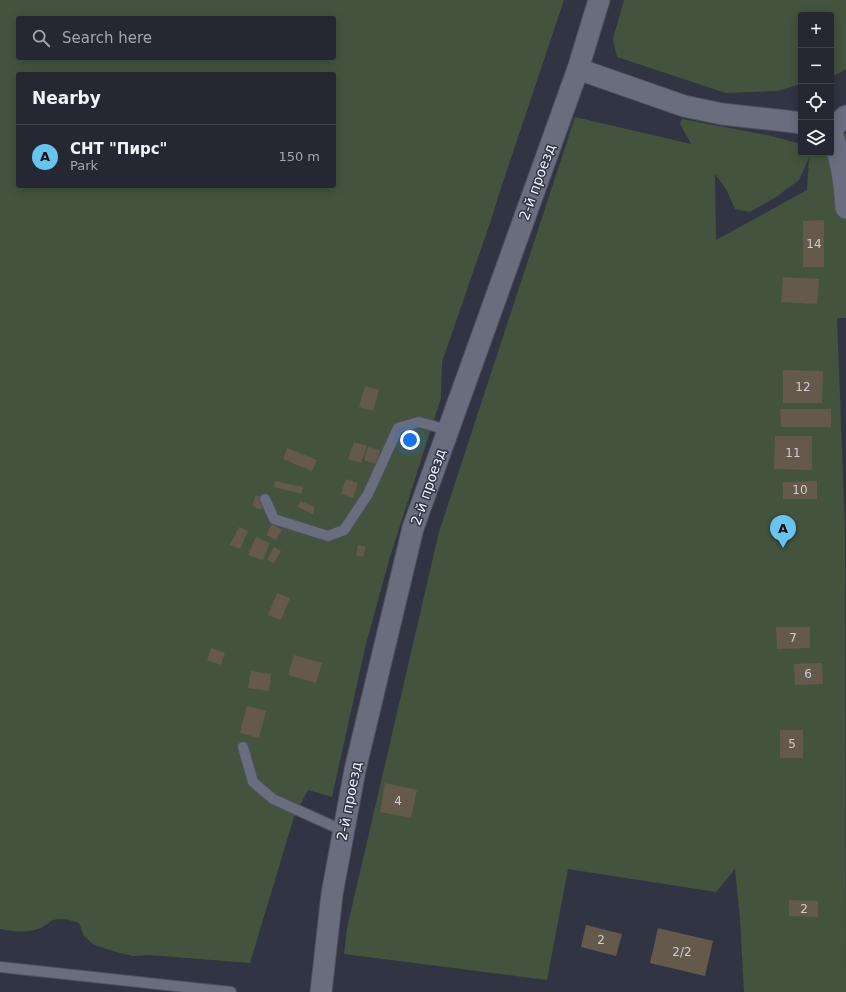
<!DOCTYPE html>
<meta charset="utf-8">
<style>
body{margin:0;font-family:"DejaVu Sans",sans-serif;background:#31343e;color:#f1f3f6}
.controls{position:absolute;right:12px;top:12px;display:grid;overflow:hidden;border-radius:4px;box-shadow:0 2px 10px #0003}
.controls button{width:36px;height:36px;display:grid;place-items:center;padding:0;border:0;border-bottom:1px solid #42444d;background:#252832;color:#f1f3f6;font:20px sans-serif}
.you{position:absolute;left:410px;top:440px;width:14px;height:14px;margin:-10px;border:3px solid #fff;border-radius:50%;background:#1a73e8;box-shadow:0 0 0 6px #1a73e833}
.badge{display:grid;place-items:center;width:26px;height:26px;border-radius:50%;background:#66c4ef;color:#111;font-size:13px;font-weight:700}
.pin{position:absolute;translate:-50% -33px;filter:drop-shadow(0 1px 2px #0008)}
.pin::after{content:'';position:absolute;top:21px;width:14px;height:12px;background:inherit;clip-path:polygon(0 0,100% 0,50% 100%)}
.list{margin:0;padding:0;list-style:none}
h2{display:flex;justify-content:space-between;align-items:center;height:52px;margin:0;padding:0 16px;font-size:17px}
h2 small{font-size:13px;font-weight:400;color:#a3a6ac}
.list li{display:grid;grid-template-columns:26px 1fr auto;gap:12px;align-items:center;box-sizing:border-box;height:64px;padding:0 16px;border-top:1px solid #42444d}
.list b{display:block;font-size:15px;white-space:nowrap}
.list p{margin:0;font-size:13px;white-space:nowrap;color:#a3a6ac}
.list em{font-size:13px;font-style:normal;color:#a3a6ac}
.icon{flex:none;width:22px;height:22px;fill:none;stroke:currentColor;stroke-width:2;stroke-linecap:round;stroke-linejoin:round}
.map{position:relative;flex:none;width:846px;height:992px;overflow:hidden}
.search{position:absolute;background:#252832;box-shadow:0 2px 10px #0003;left:16px;top:16px;width:320px;height:44px;display:flex;align-items:center;gap:10px;box-sizing:border-box;padding:0 14px;border-radius:4px;color:#a3a6ac;font-size:15px}
.panel{position:absolute;background:#252832;box-shadow:0 2px 10px #0003;left:16px;top:72px;width:320px;height:116px;border-radius:4px}
.map>svg:first-child{display:block}
.green{fill:#43533e;fill-rule:evenodd}
.building{fill:#65594c}
.lines{fill:none;stroke-linecap:round;stroke-linejoin:round}
.service-casing{stroke:#4d515d;stroke-width:12}
.minor-casing{stroke:#4d515d;stroke-width:23}
.service{stroke:#696e7e;stroke-width:10}
.minor{stroke:#696e7e;stroke-width:21}
.labels{text-anchor:middle;stroke-width:3;stroke-linejoin:round;paint-order:stroke}
.number-label{font-size:12px;fill:#cecdd1}
.street-label{font-size:14px;fill:#f1f4fd;stroke:#313543}
</style>
<div class="map">
<svg width="846" height="992" viewBox="0 0 846 992">
<rect width="100%" height="100%" fill="#313543"/>
<g class="green">
<path d="M0,0H564L500,191L491,220L442,362L441,398L390,557L366,644L332,797L308,790L294,817L250,963L149,955L133,956L120,953L94,945L84,936L79,923C70,920 60,917 51,921C48,923 45,926 41,928C29,933 12,932 0,929ZM18,18H334V58H18ZM18,74H334V186H18Z"/>
<path d="M624,0H846V69L838,74L831,76V15H801V84L777,91L726,93L617,57L613,39Z"/>
<path d="M575,117L691,144L680,124L682,119L767,135L801,144V153H808L810,156L814,153H831V143L846,133V318H837L845,528L846,992H744L740,919L735,869L716,892L568,869L547,980L344,954L347,928L439,532ZM809,158L807,190L716,240L715,174L726,189L735,209L750,212L776,197L799,180Z"/>
</g>
<g class="building">
<path d="M824,220V267H803V221Z"/>
<path d="M783,277L819,279L817,304L781,302Z"/>
<path d="M783,370L823,371L822,403H783Z"/>
<path d="M365,386L379,390L373,411L359,407Z"/>
<path d="M780,409H831V427H781Z"/>
<path d="M775,436H812V470L774,469Z"/>
<path d="M354,442L367,446L361,463L348,459Z"/>
<path d="M368,447L380,450L376,464L364,460Z"/>
<path d="M287,448L317,460L312,471L283,459Z"/>
<path d="M346,479L358,483L353,498L341,494Z"/>
<path d="M275,481L303,487L302,494L274,487Z"/>
<path d="M817,481V499H783V482Z"/>
<path d="M256,495L265,499L261,510L252,506Z"/>
<path d="M300,501L315,507L313,514L298,507Z"/>
<path d="M272,524L282,530L276,540L266,535Z"/>
<path d="M239,527L248,531L240,549L230,545Z"/>
<path d="M256,537L270,543L263,560L248,555Z"/>
<path d="M358,545L366,547L363,557L356,555Z"/>
<path d="M274,547L281,551L274,563L267,560Z"/>
<path d="M277,593L290,598L281,620L268,615Z"/>
<path d="M776,627H810V648L777,649Z"/>
<path d="M211,648L225,653L221,665L207,660Z"/>
<path d="M294,655L322,663L316,683L288,675Z"/>
<path d="M822,663L823,684L795,685L794,664Z"/>
<path d="M251,671L271,674L269,691L248,688Z"/>
<path d="M247,706L266,711L259,738L240,733Z"/>
<rect x="780" y="730" width="23" height="28"/>
<path d="M385,783L417,790L411,818L380,812Z"/>
<path d="M789,900L818,901V917L789,916Z"/>
<path d="M586,925L622,934L616,956L581,947Z"/>
<path d="M658,928L713,941L705,976L650,963Z"/>
</g>
<g class="lines">
<g class="service-casing">
<g id="service">
<path d="M265,499L274,519L328,536L344,530L368,494L398,428L419,422L448,430"/>
<path d="M243,747L253,782L273,799L344,831"/>
<path d="M0,967L231,992"/>
</g>
</g>
<g class="minor-casing">
<g id="minor">
<path d="M578,69L684,106L722,114L786,121L801,123"/>
<path d="M831,129L846,116"/>
<path d="M831,130C840,156 845,180 846,208"/>
<path d="M321,992L332,894L355,770L413,528L578,69L599,0"/>
</g>
</g>
<use href="#service" class="service"/>
<use href="#minor" class="minor"/>
</g>
<g class="labels">
<g class="number-label">
<text x="814" y="248">14</text>
<text x="803" y="391">12</text>
<text x="793" y="457">11</text>
<text x="800" y="494">10</text>
<text x="793" y="642">7</text>
<text x="808" y="678">6</text>
<text x="792" y="748">5</text>
<text x="398" y="805">4</text>
<text x="804" y="913">2</text>
<text x="601" y="944">2</text>
<text x="682" y="956">2/2</text>
</g>
<g class="street-label">
<text transform="translate(537 182) rotate(-70)" y="5">2-й проезд</text>
<text transform="translate(428 487) rotate(-71)" y="5">2-й проезд</text>
<text transform="translate(349 801) rotate(-79)" y="5">2-й проезд</text>
</g>
</g>
</svg>
<div class="controls">
<button>+</button>
<button>−</button>
<button><svg class="icon" aria-label="locate" viewBox="0 0 24 24"><circle cx="12" cy="12" r="6"/><path d="M12 2v4M12 18v4M2 12h4M18 12h4"/></svg></button>
<button><svg class="icon" aria-label="layers" viewBox="0 0 24 24"><path d="M12 4l9 5-9 5-9-5zM3 14l9 5 9-5"/></svg></button>
</div>
<div class="you"></div>
<div class="pin badge" style="left:783px;top:548px">A</div>
<div class="search"><svg class="icon" aria-label="search" viewBox="0 0 24 24"><circle cx="10" cy="10" r="6"/><path d="M15 15l6 6"/></svg>Search here</div>
<section class="panel">
<h2>Nearby<small></small></h2>
<ul class="list">
<li><span class="badge">A</span><div><b>СНТ &quot;Пирс&quot;</b><p>Park</p></div><em>150 m</em></li>
</ul>
</section>
</div>
